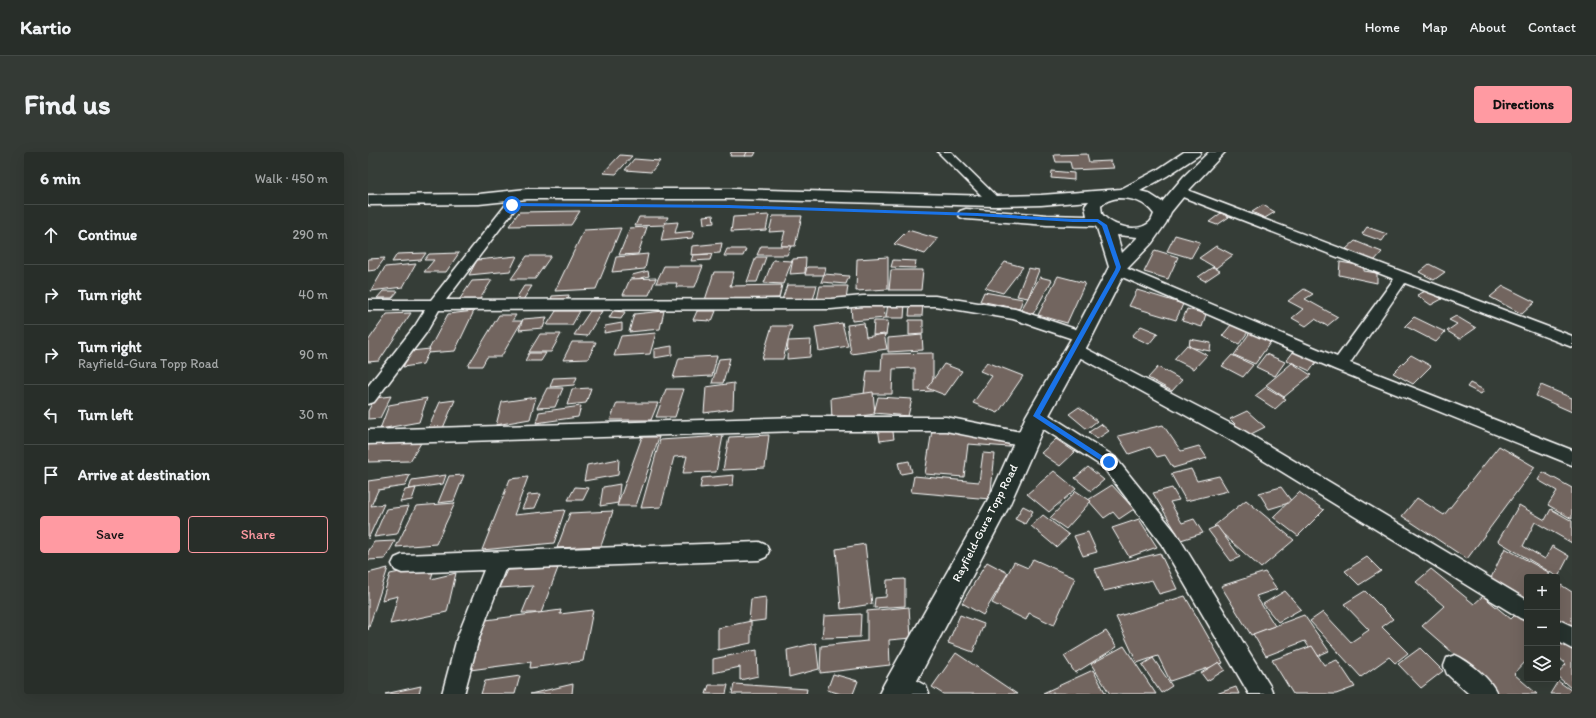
<!DOCTYPE html>
<meta charset="utf-8">
<style>
body{margin:0;font-family:Itim,sans-serif;background:#343a35;color:#f1f3f6}
.controls{position:absolute;right:12px;bottom:12px;display:grid;overflow:hidden;border-radius:4px;box-shadow:0 4px 16px #0002}
.controls button{width:36px;height:36px;display:grid;place-items:center;padding:0;border:0;border-bottom:1px solid #444a46;background:#282e29;color:#f1f3f6;font:20px sans-serif}
.stop{position:absolute;width:12px;height:12px;margin:-9px;border:3px solid #1a73e8;border-radius:50%;background:#fff}
.stop.end{background:#1a73e8;border-color:#fff;box-shadow:0 1px 4px #0008}
.list{margin:0;padding:0;list-style:none}
h2{display:flex;justify-content:space-between;align-items:center;height:52px;margin:0;padding:0 16px;font-size:17px}
h2 small{font-size:13px;font-weight:400;color:#a5a8a8}
.list li{display:grid;grid-template-columns:26px 1fr auto;gap:12px;align-items:center;box-sizing:border-box;height:60px;padding:0 16px;border-top:1px solid #444a46}
.list b{display:block;font-size:15px;white-space:nowrap}
.list p{margin:0;font-size:13px;white-space:nowrap;color:#a5a8a8}
.list em{font-size:13px;font-style:normal;color:#a5a8a8}
.actions{display:flex;gap:8px;padding:12px 16px}
.actions a{flex:1;padding:9px 0;border:1px solid #ff9aa2;border-radius:4px;text-align:center;font-size:14px;color:#ff9aa2}
.actions .main{background:#ff9aa2;color:#111}
.icon{flex:none;width:22px;height:22px;fill:none;stroke:currentColor;stroke-width:2;stroke-linecap:round;stroke-linejoin:round}
.map{position:relative;flex:none;width:1204px;height:542px;overflow:hidden;border-radius:4px}
header{display:flex;align-items:center;gap:24px;box-sizing:border-box;height:56px;padding:0 20px;background:#282e29;border-bottom:1px solid #444a46}
header strong{font-size:19px}
nav{display:flex;gap:22px;margin-inline-start:auto;font-size:14px}
.intro{display:flex;align-items:center;justify-content:space-between;box-sizing:border-box;height:96px;padding:0 24px}
h1{margin:0;font-size:28px}
.button{padding:10px 18px;border-radius:4px;background:#ff9aa2;color:#111;font-size:14px;font-weight:700}
main{display:flex;gap:24px;padding:0 24px}
aside{flex:1;background:#282e29;border-radius:4px;box-shadow:0 4px 16px #0002}
.map>svg:first-child{display:block}
.building{fill:#72655e;stroke:#fff}
.lines{fill:none;stroke-linecap:round;stroke-linejoin:round}
.street-casing{stroke:#fff;stroke-width:3}
.secondary-casing{stroke:#fff;stroke-width:3}
.street{fill:#26332d;fill-rule:evenodd}
.secondary{fill:#26332d;fill-rule:evenodd}
.route{fill:#1a73e8}
.labels{text-anchor:middle;stroke-width:3.5;stroke-linejoin:round;paint-order:stroke}
.street-label{font-size:12px;fill:#fff;stroke:#26332d}
</style>
<header>
<strong>Kartio</strong>
<nav><a>Home</a><a>Map</a><a>About</a><a>Contact</a></nav>
</header>
<div class="intro"><h1>Find us</h1><a class="button">Directions</a></div>
<main>
<aside>
<h2>6 min<small>Walk · 450 m</small></h2>
<ul class="list">
<li><svg class="icon" aria-label="ahead" viewBox="0 0 24 24"><path d="M12 20V5M6 11l6-6 6 6"/></svg><div><b>Continue</b></div><em>290 m</em></li>
<li><svg class="icon" aria-label="right" viewBox="0 0 24 24"><path d="M7 20v-9h11M14 6l5 5-5 5"/></svg><div><b>Turn right</b></div><em>40 m</em></li>
<li><svg class="icon" aria-label="right" viewBox="0 0 24 24"><path d="M7 20v-9h11M14 6l5 5-5 5"/></svg><div><b>Turn right</b><p>Rayfield-Gura Topp Road</p></div><em>90 m</em></li>
<li><svg class="icon" aria-label="left" viewBox="0 0 24 24"><path d="M17 20v-9H6M10 6l-5 5 5 5"/></svg><div><b>Turn left</b></div><em>30 m</em></li>
<li><svg class="icon" aria-label="arrive" viewBox="0 0 24 24"><path d="M6 21V4h12l-3 4 3 4H6"/></svg><div><b>Arrive at destination</b></div></li>
</ul>
<div class="actions"><a class="main">Save</a><a>Share</a></div>
</aside>
<div class="map">
<svg width="1204" height="542" viewBox="0 0 1204 542">
<rect width="100%" height="100%" fill="#353d37"/>
<filter id="ink" filterUnits="userSpaceOnUse"><feTurbulence type="fractalNoise" baseFrequency=".025" numOctaves="2"/><feDisplacementMap in="SourceGraphic" scale="8" xChannelSelector="R" yChannelSelector="G"/><feConvolveMatrix kernelMatrix="1 2 1 2 8 2 1 2 1" color-interpolation-filters="sRGB"/></filter>
<g filter="url(#ink)">
<g class="building">
<path d="M363,0H379L378,4H362Z"/>
<path d="M379,0H388L386,4H377Z"/>
<path d="M719,2L721,10L743,9L746,16L704,18L702,10H688L686,3Z"/>
<path d="M252,3L264,4L248,22L235,21Z"/>
<path d="M266,7L292,9L283,20L257,18Z"/>
<path d="M684,19L706,21V28L683,26Z"/>
<path d="M895,53L907,60L897,66L884,60Z"/>
<path d="M212,59L203,73L141,74L151,60Z"/>
<path d="M853,61L861,65L849,73L841,70Z"/>
<path d="M345,63L346,71L336,72L335,64Z"/>
<path d="M401,63L398,78L363,80L365,65Z"/>
<path d="M405,64H434L427,94H413L417,79L401,80Z"/>
<path d="M271,65H300L296,73L267,74Z"/>
<path d="M310,70L307,81L326,79L324,86L293,89L297,71Z"/>
<path d="M279,75L270,102L251,103L262,76Z"/>
<path d="M999,75L1019,82L1014,89L994,82Z"/>
<path d="M253,76L228,137L187,139L216,78Z"/>
<path d="M540,78L570,87L557,102L526,92Z"/>
<path d="M807,83L832,90L823,106L799,99Z"/>
<path d="M987,89L1014,100L1006,109L978,97Z"/>
<path d="M354,91L352,101L323,103L324,94Z"/>
<path d="M393,94H423L419,103H389Z"/>
<path d="M848,94L865,103L848,116L831,106Z"/>
<path d="M359,97H378L375,104H356Z"/>
<path d="M787,98L810,105L800,127L776,120Z"/>
<path d="M58,101L53,108L24,110L29,102Z"/>
<path d="M91,101L78,120H56L66,108H56L61,102Z"/>
<path d="M280,102L277,117L244,120L248,105Z"/>
<path d="M344,102L342,108L323,109L325,103Z"/>
<path d="M149,104L142,119L101,123L109,108Z"/>
<path d="M159,104H183L167,127H143Z"/>
<path d="M388,105H398L389,130H379Z"/>
<path d="M520,105V137L488,139L489,107Z"/>
<path d="M17,106L8,118L0,119V107Z"/>
<path d="M438,106L437,121L422,122L425,107Z"/>
<path d="M405,108L424,109L415,132L396,131Z"/>
<path d="M525,108L548,109L547,116L523,115Z"/>
<path d="M637,110L655,115L635,141L617,136Z"/>
<path d="M972,110L996,114V119L1009,121V131L971,123Z"/>
<path d="M48,112L35,135L3,139L17,115Z"/>
<path d="M1061,112L1077,120L1066,128L1051,120Z"/>
<path d="M296,114H335L327,135H308L309,131H288Z"/>
<path d="M439,115H458L456,123H437Z"/>
<path d="M845,115L852,119L837,129L830,125Z"/>
<path d="M660,116L671,118L660,146L649,144Z"/>
<path d="M523,118H555L553,138H521Z"/>
<path d="M280,119L281,124L265,128L264,123Z"/>
<path d="M346,120H366L362,134L414,133L411,146L337,148Z"/>
<path d="M456,122L481,124L478,132L453,130Z"/>
<path d="M690,124L717,131L699,171L670,163Z"/>
<path d="M672,125L684,128L665,162L653,158Z"/>
<path d="M288,126L281,143H255L262,127Z"/>
<path d="M124,128L110,150L89,151L104,129Z"/>
<path d="M419,133H449L445,148H414Z"/>
<path d="M156,134H164L155,148H147Z"/>
<path d="M452,134H480L478,148H449Z"/>
<path d="M1135,134L1167,150L1154,162L1122,145Z"/>
<path d="M936,137L945,142L937,147L970,165L959,174L947,167L938,174L924,166L935,157L920,149Z"/>
<path d="M769,138L815,152L808,168L761,154Z"/>
<path d="M1060,138L1074,147L1063,153L1049,143Z"/>
<path d="M15,139H30L24,146H9Z"/>
<path d="M616,140L655,147L651,157L612,149Z"/>
<path d="M201,143L200,147L183,148L184,144Z"/>
<path d="M516,150L517,166L484,169L483,153Z"/>
<path d="M520,151H537L536,166H518Z"/>
<path d="M542,152H555L554,164H541Z"/>
<path d="M819,157L838,162L834,175L814,169Z"/>
<path d="M106,159L87,199L59,201L80,162Z"/>
<path d="M188,159H212L204,173H179Z"/>
<path d="M222,159H234L219,184L206,183Z"/>
<path d="M245,159L257,160L253,167L241,166Z"/>
<path d="M296,159L292,177L261,180L266,162Z"/>
<path d="M329,159H348L344,169L325,168Z"/>
<path d="M43,161L11,209L0,210V189L19,162Z"/>
<path d="M131,163H148L144,169H154L133,205H119L114,214H100Z"/>
<path d="M1088,164L1108,176L1092,187L1079,179L1089,172L1081,168Z"/>
<path d="M179,165L175,176L151,178L155,167Z"/>
<path d="M1046,165L1077,180L1068,190L1037,174Z"/>
<path d="M541,168H555V182L541,183Z"/>
<path d="M506,169H520L518,183H505Z"/>
<path d="M254,171V178L236,181L237,174Z"/>
<path d="M474,171L480,194L451,199L447,175Z"/>
<path d="M496,171L498,185L516,182L519,197L483,202L479,173Z"/>
<path d="M863,173L880,180L871,192L854,184Z"/>
<path d="M404,174H424L415,207H394Z"/>
<path d="M773,174L790,181L781,192L764,184Z"/>
<path d="M883,179L904,188L887,212L866,203Z"/>
<path d="M288,181L282,202L246,204L253,184Z"/>
<path d="M172,182H193L183,200H161Z"/>
<path d="M554,183L555,198L520,200V186Z"/>
<path d="M822,187L843,191L842,199L821,195Z"/>
<path d="M443,188L442,205L419,207L420,189Z"/>
<path d="M204,190H228L220,207L195,208Z"/>
<path d="M819,193L839,203L826,217L806,207Z"/>
<path d="M304,194V203L286,206V197Z"/>
<path d="M929,195L951,206L942,219L919,208Z"/>
<path d="M62,197L55,212L35,215L43,199Z"/>
<path d="M161,201H178L173,209H157Z"/>
<path d="M565,201V239L547,240V216L525,217L524,242H496L499,219H513L514,202Z"/>
<path d="M898,202L917,210L907,224L888,215Z"/>
<path d="M864,203L885,213L875,225L854,214Z"/>
<path d="M1043,203L1063,214L1045,232L1025,221Z"/>
<path d="M349,204L344,224L305,226L311,206Z"/>
<path d="M362,206L355,231H344L351,207Z"/>
<path d="M619,210L655,224L630,261L605,251L624,224L612,219Z"/>
<path d="M924,211L943,223L916,245L898,233Z"/>
<path d="M576,212L594,219L577,243L559,236Z"/>
<path d="M790,215L814,228L804,239L780,226Z"/>
<path d="M209,225L206,233L182,235L185,226Z"/>
<path d="M366,231L365,257L336,261L338,235Z"/>
<path d="M1102,231L1116,238L1113,242L1099,235Z"/>
<path d="M1173,233L1204,246V260L1168,244Z"/>
<path d="M898,235L918,247L907,257L887,244Z"/>
<path d="M179,236H195L187,255L169,256Z"/>
<path d="M223,236L218,251L199,253L204,237Z"/>
<path d="M298,237H316L307,265H288Z"/>
<path d="M505,240L507,262L464,268L463,246Z"/>
<path d="M23,244L12,266L0,267V259L7,246Z"/>
<path d="M168,245L162,267L128,273L134,250Z"/>
<path d="M510,245L544,247L540,264L506,261Z"/>
<path d="M59,246L51,270L12,277L21,253Z"/>
<path d="M87,248L75,276L60,277L72,250Z"/>
<path d="M249,251H290L283,268H242Z"/>
<path d="M213,254L210,265L168,271L171,260Z"/>
<path d="M711,255L729,269L719,277L701,262Z"/>
<path d="M879,259L897,275L879,284L862,267Z"/>
<path d="M733,272L741,279L729,287L721,280Z"/>
<path d="M524,273L526,287L512,289L510,276Z"/>
<path d="M795,273L813,299L831,294L839,306L805,316L797,303L789,305L782,295L761,302L750,284Z"/>
<path d="M564,278L642,284L641,295L600,292L596,325L557,322Z"/>
<path d="M401,283L397,316L355,318L361,285Z"/>
<path d="M355,284L348,320L315,321L319,304L306,305L293,355L273,356L292,288Z"/>
<path d="M274,285H291L268,354H249Z"/>
<path d="M688,287L707,300L692,314L673,301Z"/>
<path d="M53,291L42,309L0,310V292Z"/>
<path d="M1131,294L1167,315L1099,407L1034,364L1049,346L1076,363Z"/>
<path d="M615,301L627,302L622,347L543,340L546,324L611,330Z"/>
<path d="M251,307L250,323L216,329L219,313Z"/>
<path d="M541,309L544,320L533,322L530,311Z"/>
<path d="M720,315L736,328L723,339L707,326Z"/>
<path d="M823,317L829,329L851,324L860,339L818,349L803,322Z"/>
<path d="M686,319L708,337L681,360L659,342Z"/>
<path d="M1175,320L1204,336V367L1180,353L1189,339L1170,328Z"/>
<path d="M42,323L37,334L10,338L3,354L16,352L0,387V329Z"/>
<path d="M78,323L75,332L41,337L44,328Z"/>
<path d="M96,323L86,349L70,351L81,324Z"/>
<path d="M366,323L365,333L332,336L334,326Z"/>
<path d="M160,325L146,363L197,358L186,391L114,398L142,327Z"/>
<path d="M252,332L250,351L232,354L235,335Z"/>
<path d="M744,333L766,357L751,367L745,360L736,366L720,348Z"/>
<path d="M207,335L221,336L215,348H200Z"/>
<path d="M913,335L924,350L901,357L891,341Z"/>
<path d="M48,336L44,348L32,350L37,338Z"/>
<path d="M804,336L811,348L802,350L814,371L826,367L835,381L813,388L785,341Z"/>
<path d="M708,339L723,349L698,377L682,366Z"/>
<path d="M931,340L956,358L930,384L905,365Z"/>
<path d="M173,342L167,356L154,357L160,343Z"/>
<path d="M878,348L926,388L893,416L846,374Z"/>
<path d="M87,351L68,392L28,395L48,354Z"/>
<path d="M1151,353L1177,368L1183,357L1204,369V391L1167,370L1155,394L1177,407L1184,394L1201,404L1190,425L1130,389Z"/>
<path d="M41,354L29,382L6,385L18,357Z"/>
<path d="M655,354L665,359L657,372L647,367Z"/>
<path d="M245,359L233,394L189,396L202,361Z"/>
<path d="M675,363L701,383L688,395L663,374Z"/>
<path d="M771,367L789,395L761,405L744,376Z"/>
<path d="M849,374L872,405L863,409L840,378Z"/>
<path d="M720,380L729,400L715,404L706,384Z"/>
<path d="M27,389L17,407L0,408V400L6,390Z"/>
<path d="M497,392L504,452L473,457L468,397Z"/>
<path d="M1137,396L1182,421L1180,425H1159V447L1123,426Z"/>
<path d="M792,401L809,437L791,442L784,428L736,439L727,417Z"/>
<path d="M999,405L1013,419L991,433L977,419Z"/>
<path d="M665,407L707,426L686,473L661,461L658,468L624,451L646,410L660,416Z"/>
<path d="M619,410L640,421L615,463L594,451Z"/>
<path d="M67,413L63,427L88,421L79,460L22,472L30,444L14,448L22,422Z"/>
<path d="M20,416L0,478V421Z"/>
<path d="M190,416L173,461H154L165,434L131,436L139,418Z"/>
<path d="M1063,417L1106,452L1115,444L1143,467L1154,456L1159,460V508L1146,522L1169,542H1132L1054,474L1076,454L1048,430Z"/>
<path d="M897,420L909,437L888,444L907,474L883,483L853,434Z"/>
<path d="M537,427V454L506,456L507,446L518,445L519,428Z"/>
<path d="M1193,433L1204,440V478L1189,469V444Z"/>
<path d="M917,439L933,457L910,470L895,452Z"/>
<path d="M997,439L1025,467L1014,475L1040,501L1027,511L1021,505L993,525L942,469L955,460L983,490L1001,478L976,452Z"/>
<path d="M817,444L855,511L802,529L790,504L769,511L748,465Z"/>
<path d="M398,445L397,468L381,470L383,447Z"/>
<path d="M541,455L543,486L521,488L522,513L452,521L453,494L499,489V459Z"/>
<path d="M193,458L192,462L225,458L215,509L162,516L163,510L102,518L118,468Z"/>
<path d="M493,462L492,485L454,486L456,464Z"/>
<path d="M592,463L616,472L605,500L580,491Z"/>
<path d="M936,463L961,499L947,505L937,489L898,504L885,482Z"/>
<path d="M383,469V491L350,498V476Z"/>
<path d="M738,479L749,495L707,521L696,504Z"/>
<path d="M1189,484L1204,496V537L1189,524V522L1198,512L1189,504Z"/>
<path d="M448,491L451,517L421,525L419,498Z"/>
<path d="M756,494L788,542H742L723,512Z"/>
<path d="M944,494L956,513L969,508L987,535L968,542H925L904,508Z"/>
<path d="M1052,496L1075,519L1053,536L1030,512Z"/>
<path d="M389,498L390,524L372,528V515L345,521V507Z"/>
<path d="M588,501L649,542H575L564,535Z"/>
<path d="M785,506L804,534L793,541L774,513Z"/>
<path d="M851,510L857,518L839,529L833,521Z"/>
<path d="M725,518L738,542L675,541Z"/>
<path d="M465,522L490,529L485,542H473L459,538Z"/>
<path d="M152,524L147,542H113L117,529Z"/>
<path d="M1190,529L1204,539V542H1182Z"/>
<path d="M205,532L204,542H162Z"/>
<path d="M366,532L439,537L438,542H364Z"/>
<path d="M341,533H360L358,542H338Z"/>
<path d="M53,534L51,542H17Z"/>
<path d="M868,535L871,542H848Z"/>
</g>
<g class="lines">
<g class="street-casing">
<g id="street">
<path d="M570,0H583L630,46L632,49L630,52H622Z"/>
<path d="M811,35L1204,184V195L1037,131L982,211L1204,298V313L966,217L745,121L743,118L745,115L750,114L755,115L969,205L1026,127L807,42L805,39L807,36Z"/>
<path d="M144,49L148,50L150,53L78,148L463,147L495,144H567L647,157L719,181L722,185L719,189L714,190L645,167L567,154H495L463,157L71,158L58,181L6,250L0,252V234L47,174L57,158H0V148H63L140,50Z"/>
<path d="M707,191L871,276L1159,448V469L1152,466L859,286L702,200L699,196L702,192Z"/>
<path d="M669,258L675,259L747,305L808,381L902,534L905,542H881L794,393L735,315L663,269L661,264L663,259Z"/>
<path d="M433,265H578L658,281L664,283L667,288L664,293L658,295L578,279H433L0,292V278Z"/>
<path d="M391,390L398,393L401,399L398,405L391,408L137,417L111,486L96,542H74L89,486L116,418L34,421L27,418L24,412L27,406L34,403Z"/>
<path d="M1189,467L1204,474V497L1189,489Z"/>
<path d="M1087,503C1101,509 1124,528 1129,542H1101L1079,522L1076,514L1079,506Z"/>
<path d="M533,520L558,534L561,542H530L525,539L522,531L525,523Z"/>
</g>
</g>
<g class="secondary-casing">
<path id="secondary" d="M816,0H833L831,3L799,24L772,39L780,41L794,50L816,24L841,0H857L821,38L803,60L798,71L784,91L758,118L724,185L680,265L641,354L542,542H511L516,532L623,342L658,264L704,185L741,115L729,76L727,74L679,73L598,67L592,65L590,62L592,59L598,57L679,63L719,64L717,54L721,49L673,53L626,54L365,47H159L111,52L0,53V43L111,42L159,37H365L626,44L673,43L753,37L789,18ZM750,46C765,46 776,49 786,62C785,64 784,68 782,70C769,82 743,74 734,62L733,54C737,49 744,47 750,46ZM749,83L770,85L754,101Z"/>
</g>
<use href="#street" class="street"/>
<use href="#secondary" class="secondary"/>
</g>
</g>
<path class="route" d="M144,51L361,53L609,61L705,67H730L739,73L753,115L752,118L672,263L744,310L741,312H738L665,264L747,118L748,115L734,74L729,70H705L609,64L361,56L143,54Z"/>
<g class="labels">
<g class="street-label">
<text transform="translate(617 371) rotate(-63)" y="4">Rayfield-Gura Topp Road</text>
</g>
</g>
</svg>
<div class="controls">
<button>+</button>
<button>−</button>
<button><svg class="icon" aria-label="layers" viewBox="0 0 24 24"><path d="M12 4l9 5-9 5-9-5zM3 14l9 5 9-5"/></svg></button>
</div>
<div class="stop" style="left:144px;top:53px"></div>
<div class="stop end" style="left:741px;top:310px"></div>
</div>
</main>
